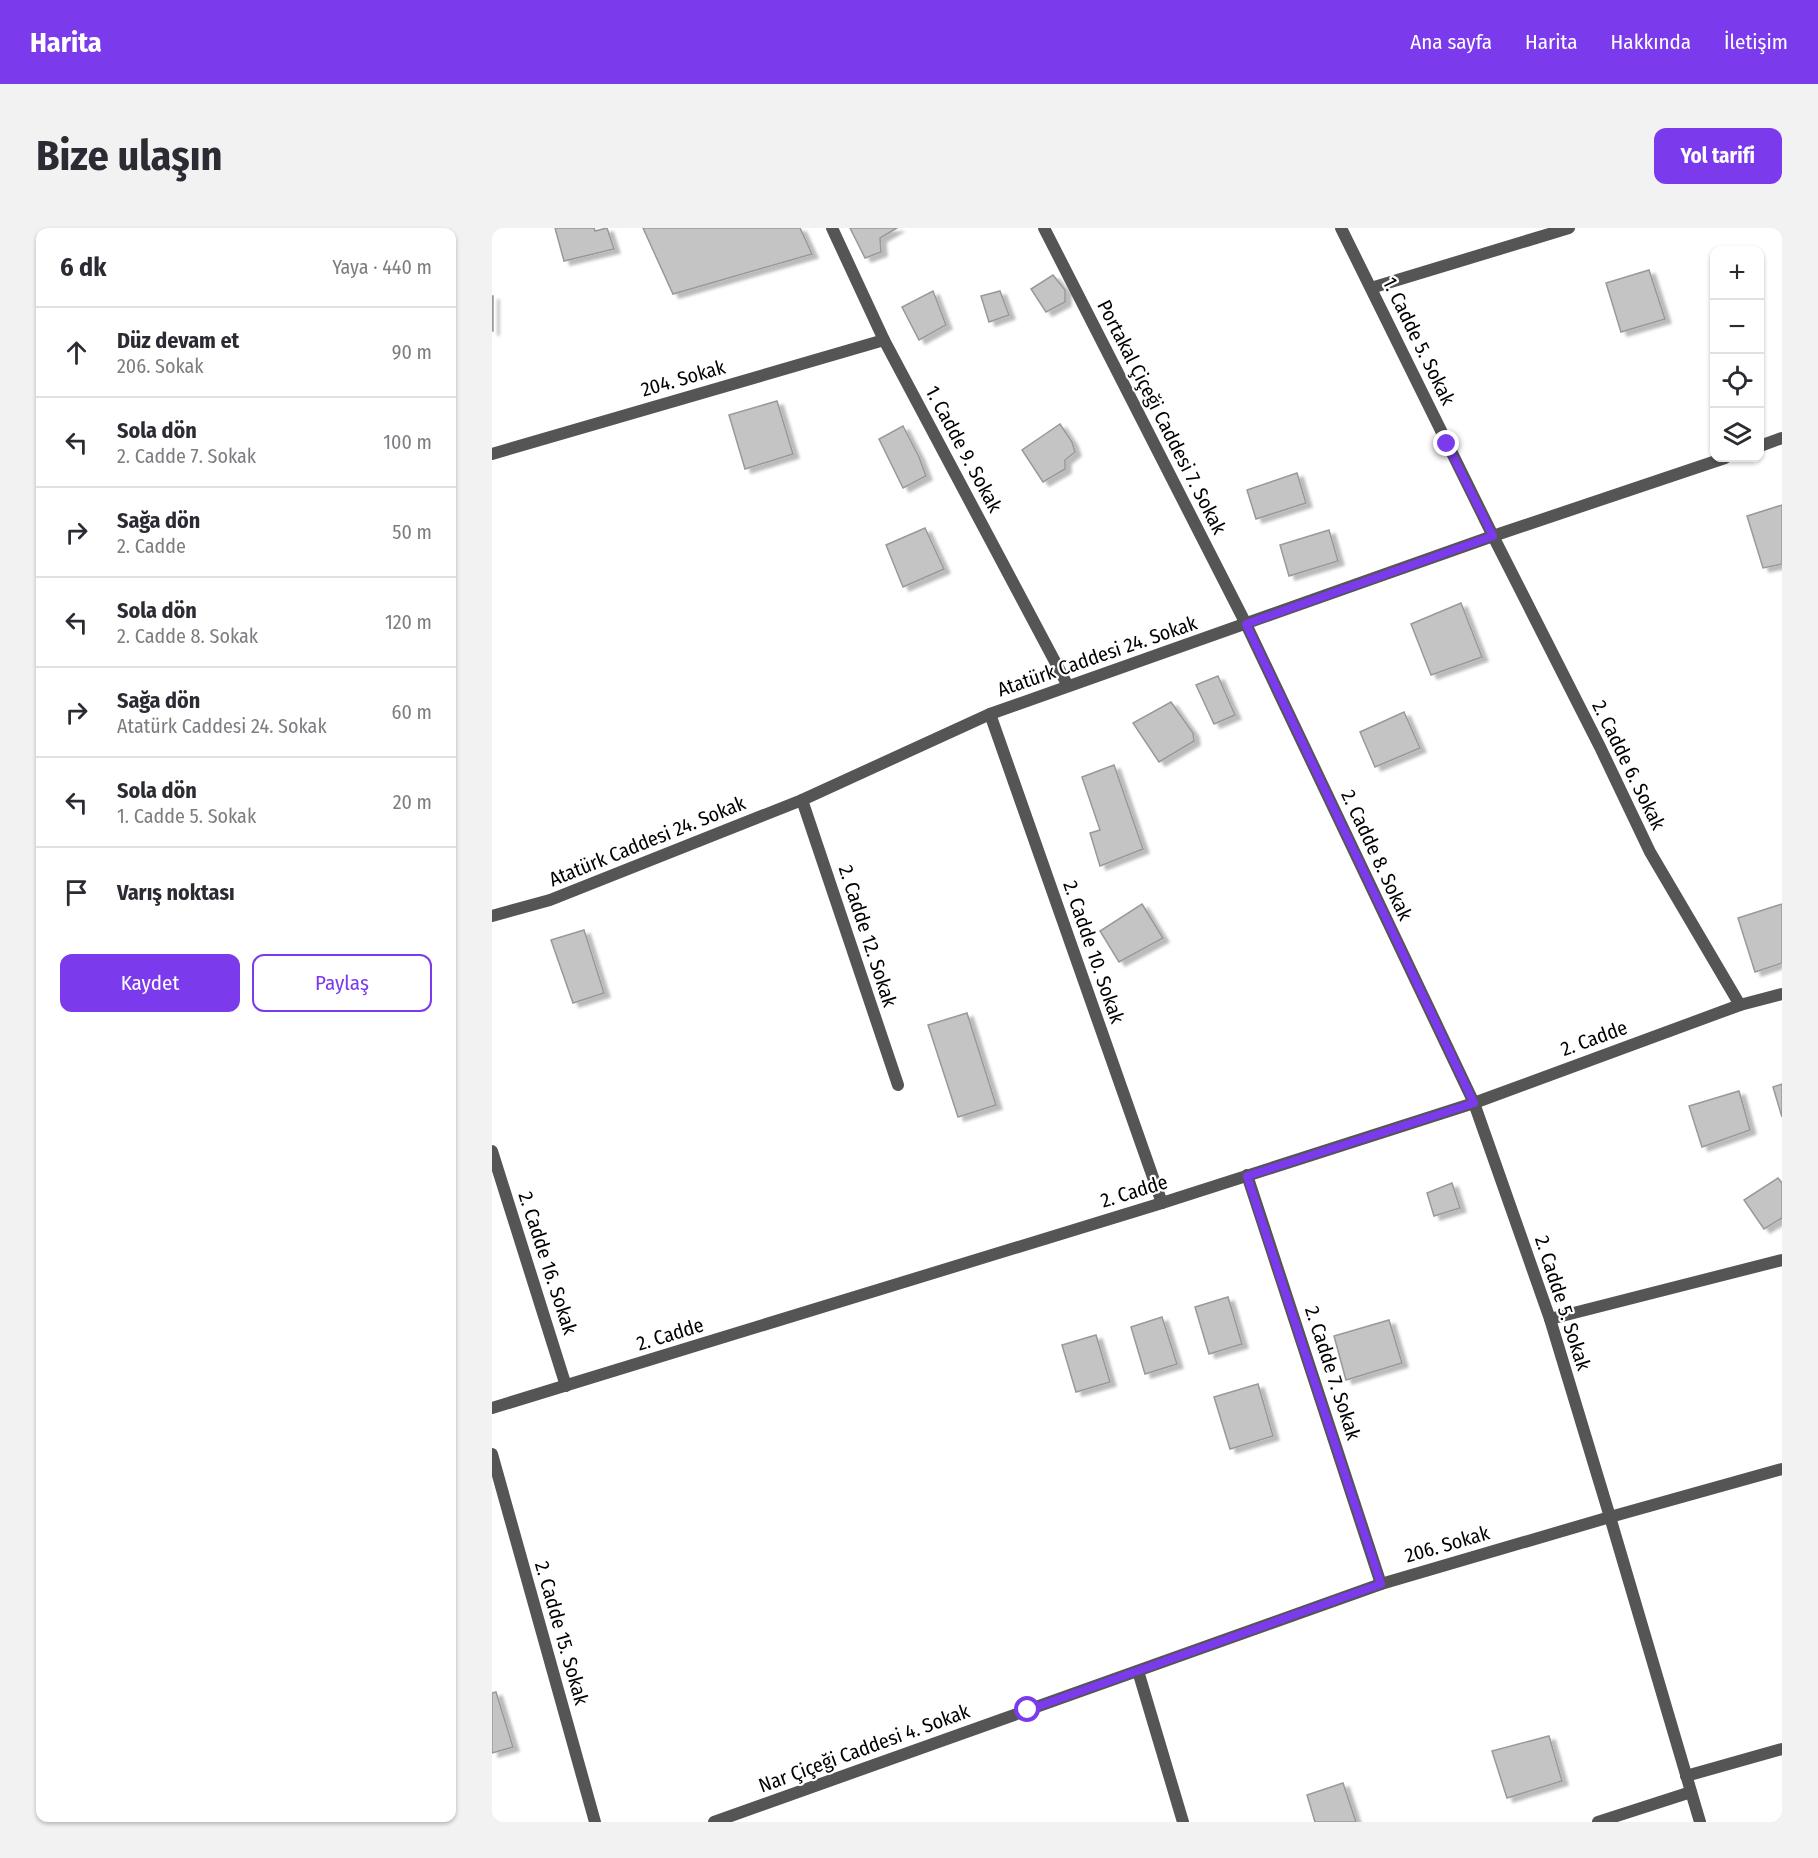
<!DOCTYPE html>
<html lang="tr">
<meta charset="utf-8">
<style>
body{margin:0;font-family:"Fira Sans Condensed",sans-serif;background:#f2f2f3;color:#2b2b33}
.controls{position:absolute;right:18px;top:18px;display:grid;overflow:hidden;border-radius:12px;box-shadow:0 2px 4px #0004}
.controls button{width:54px;height:54px;display:grid;place-items:center;padding:0;border:0;border-bottom:2px solid #e1e1e2;background:#fff;color:#2b2b33;font:30px sans-serif}
.stop{position:absolute;width:18px;height:18px;margin:-14px;border:4px solid #7c3aed;border-radius:50%;background:#fff}
.stop.end{background:#7c3aed;border-color:#fff;box-shadow:0 2px 6px #0008}
.list{margin:0;padding:0;list-style:none}
h2{display:flex;justify-content:space-between;align-items:center;height:78px;margin:0;padding:0 24px;font-size:26px}
h2 small{font-size:20px;font-weight:400;color:#7c7c81}
.list li{display:grid;grid-template-columns:39px 1fr auto;gap:18px;align-items:center;box-sizing:border-box;height:90px;padding:0 24px;border-top:2px solid #e1e1e2}
.list b{display:block;font-size:22px;white-space:nowrap}
.list p{margin:0;font-size:20px;white-space:nowrap;color:#7c7c81}
.list em{font-size:20px;font-style:normal;color:#7c7c81}
.actions{display:flex;gap:12px;padding:18px 24px}
.actions a{flex:1;padding:14px 0;border:2px solid #7c3aed;border-radius:12px;text-align:center;font-size:21px;color:#7c3aed}
.actions .main{background:#7c3aed;color:#fff}
.icon{flex:none;width:33px;height:33px;fill:none;stroke:currentColor;stroke-width:2;stroke-linecap:round;stroke-linejoin:round}
.map{position:relative;flex:none;width:1290px;height:1594px;overflow:hidden;border-radius:12px}
header{display:flex;align-items:center;gap:36px;box-sizing:border-box;height:84px;padding:0 30px;background:#7c3aed;color:#fff}
header strong{font-size:28px}
nav{display:flex;gap:33px;margin-inline-start:auto;font-size:21px}
.intro{display:flex;align-items:center;justify-content:space-between;box-sizing:border-box;height:144px;padding:0 36px}
h1{margin:0;font-size:42px}
.button{padding:15px 27px;border-radius:12px;background:#7c3aed;color:#fff;font-size:21px;font-weight:700}
main{display:flex;gap:36px;padding:0 36px}
aside{flex:1;background:#fff;border-radius:12px;box-shadow:0 2px 4px #0004}
.map>svg:first-child{display:block}
.building{fill:#c4c4c4;stroke:#999;stroke-width:1.5;filter:url(#shadow)}
.lines{fill:none;stroke-linecap:round;stroke-linejoin:round}
.minor{stroke:#555;stroke-width:12}
.route{stroke:#7c3aed;stroke-width:8}
.labels{text-anchor:middle;stroke-width:4.5;stroke-linejoin:round;paint-order:stroke}
.street-label{font-size:20px;fill:#000;stroke:#fff}
</style>
<header>
<strong>Harita</strong>
<nav><a>Ana sayfa</a><a>Harita</a><a>Hakkında</a><a>İletişim</a></nav>
</header>
<div class="intro"><h1>Bize ulaşın</h1><a class="button">Yol tarifi</a></div>
<main>
<aside>
<h2>6 dk<small>Yaya · 440 m</small></h2>
<ul class="list">
<li><svg class="icon" aria-label="ahead" viewBox="0 0 24 24"><path d="M12 20V5M6 11l6-6 6 6"/></svg><div><b>Düz devam et</b><p>206. Sokak</p></div><em>90 m</em></li>
<li><svg class="icon" aria-label="left" viewBox="0 0 24 24"><path d="M17 20v-9H6M10 6l-5 5 5 5"/></svg><div><b>Sola dön</b><p>2. Cadde 7. Sokak</p></div><em>100 m</em></li>
<li><svg class="icon" aria-label="right" viewBox="0 0 24 24"><path d="M7 20v-9h11M14 6l5 5-5 5"/></svg><div><b>Sağa dön</b><p>2. Cadde</p></div><em>50 m</em></li>
<li><svg class="icon" aria-label="left" viewBox="0 0 24 24"><path d="M17 20v-9H6M10 6l-5 5 5 5"/></svg><div><b>Sola dön</b><p>2. Cadde 8. Sokak</p></div><em>120 m</em></li>
<li><svg class="icon" aria-label="right" viewBox="0 0 24 24"><path d="M7 20v-9h11M14 6l5 5-5 5"/></svg><div><b>Sağa dön</b><p>Atatürk Caddesi 24. Sokak</p></div><em>60 m</em></li>
<li><svg class="icon" aria-label="left" viewBox="0 0 24 24"><path d="M17 20v-9H6M10 6l-5 5 5 5"/></svg><div><b>Sola dön</b><p>1. Cadde 5. Sokak</p></div><em>20 m</em></li>
<li><svg class="icon" aria-label="arrive" viewBox="0 0 24 24"><path d="M6 21V4h12l-3 4 3 4H6"/></svg><div><b>Varış noktası</b></div></li>
</ul>
<div class="actions"><a class="main">Kaydet</a><a>Paylaş</a></div>
</aside>
<div class="map">
<svg width="1290" height="1594" viewBox="0 0 1290 1594">
<defs>
<filter id="shadow"><feDropShadow dx="6" dy="4" stdDeviation="1.5" flood-color="#0004"/></filter>
</defs>
<rect width="100%" height="100%" fill="#fff"/>
<g class="building">
<path d="M63,0H102L103,3L115,0L122,21L72,33Z"/>
<path d="M151,0H308L320,26L181,66Z"/>
<path d="M358,0H405L388,10L389,24L373,30Z"/>
<path d="M1157,42L1173,91L1129,104L1114,55Z"/>
<path d="M561,47L573,62V74L554,84L539,61Z"/>
<path d="M441,63L454,97L427,112L410,79Z"/>
<path d="M508,63L517,87L497,94L489,68Z"/>
<rect x="0" y="68" width="1" height="35"/>
<path d="M285,173L301,226L253,241L237,187Z"/>
<path d="M568,196L580,214L583,224L573,232V241L551,254L530,222Z"/>
<path d="M411,198L427,229L434,248L411,260L387,211Z"/>
<path d="M805,245L814,275L764,291L755,262Z"/>
<path d="M1290,277V336L1271,340L1255,288Z"/>
<path d="M433,300L452,341L411,359L394,317Z"/>
<path d="M837,302L846,333L797,348L788,317Z"/>
<path d="M969,375L990,429L939,447L919,396Z"/>
<path d="M726,448L743,487L722,496L704,457Z"/>
<path d="M679,474L701,505L702,513L667,534L641,495Z"/>
<path d="M912,484L928,520L883,539L868,504Z"/>
<path d="M622,537L651,621L608,638L598,605L608,602L590,549Z"/>
<path d="M650,676L671,710L627,734L608,703Z"/>
<path d="M1290,676V735L1263,744L1246,690Z"/>
<path d="M92,702L112,765L81,775L59,712Z"/>
<path d="M475,785L504,877L466,889L436,797Z"/>
<path d="M1290,856V889L1281,859Z"/>
<path d="M1247,863L1258,902L1210,919L1197,878Z"/>
<path d="M1286,950L1290,955V990L1272,1001L1252,972Z"/>
<path d="M960,955L968,980L942,988L935,965Z"/>
<path d="M736,1069L750,1116L717,1126L703,1079Z"/>
<path d="M670,1089L685,1136L653,1146L639,1099Z"/>
<path d="M897,1092L910,1135L854,1152L842,1108Z"/>
<path d="M604,1107L618,1154L584,1164L570,1117Z"/>
<path d="M766,1156L781,1208L738,1221L722,1169Z"/>
<path d="M4,1464L21,1519L0,1525V1465Z"/>
<path d="M1057,1508L1070,1553L1015,1570L1000,1523Z"/>
<path d="M851,1555L864,1594H823L815,1567Z"/>
</g>
<g class="lines">
<g class="minor">
<path d="M340,0L392,112L576,458"/>
<path d="M552,0L754,396L982,875L1058,1091L1118,1289L1290,1241"/>
<path d="M849,0L1001,308L1108,519L1158,624L1248,777"/>
<path d="M879,60L1077,0"/>
<path d="M1268,218L1290,210"/>
<path d="M0,226L392,112"/>
<path d="M498,486L670,975"/>
<path d="M310,572L406,857"/>
<path d="M0,688L58,672L310,572L498,486L1001,308L1233,230"/>
<path d="M0,923L74,1158"/>
<path d="M755,947L889,1356"/>
<path d="M1058,1091L1290,1032"/>
<path d="M0,1180L670,975L982,875L1248,777L1290,766"/>
<path d="M0,1226L103,1594"/>
<path d="M646,1443L691,1594"/>
<path d="M1194,1548L1290,1521"/>
<path d="M222,1594L889,1356L1118,1289L1208,1594"/>
<path d="M1106,1594L1199,1564"/>
</g>
</g>
<g class="lines">
<path class="route" d="M536,1482L889,1356L755,948L982,875L754,396L1001,308L955,216"/>
</g>
<g class="labels">
<g class="street-label">
<text transform="translate(927 113) rotate(64)" y="7">1. Cadde 5. Sokak</text>
<text transform="translate(191 150) rotate(-16)" y="7">204. Sokak</text>
<text transform="translate(670 189) rotate(63)" y="7">Portakal Çiçeği Caddesi 7. Sokak</text>
<text transform="translate(472 221) rotate(62)" y="7">1. Cadde 9. Sokak</text>
<text transform="translate(605 428) rotate(-19)" y="7">Atatürk Caddesi 24. Sokak</text>
<text transform="translate(1137 537) rotate(64)" y="7">2. Cadde 6. Sokak</text>
<text transform="translate(155 613) rotate(-22)" y="7">Atatürk Caddesi 24. Sokak</text>
<text transform="translate(885 627) rotate(65)" y="7">2. Cadde 8. Sokak</text>
<text transform="translate(376 708) rotate(72)" y="7">2. Cadde 12. Sokak</text>
<text transform="translate(602 724) rotate(71)" y="7">2. Cadde 10. Sokak</text>
<text transform="translate(1102 810) rotate(-20)" y="7">2. Cadde</text>
<text transform="translate(642 963) rotate(-17)" y="7">2. Cadde</text>
<text transform="translate(56 1035) rotate(72)" y="7">2. Cadde 16. Sokak</text>
<text transform="translate(1071 1075) rotate(72)" y="7">2. Cadde 5. Sokak</text>
<text transform="translate(178 1106) rotate(-17)" y="7">2. Cadde</text>
<text transform="translate(841 1145) rotate(72)" y="7">2. Cadde 7. Sokak</text>
<text transform="translate(955 1316) rotate(-16)" y="7">206. Sokak</text>
<text transform="translate(70 1405) rotate(74)" y="7">2. Cadde 15. Sokak</text>
<text transform="translate(372 1520) rotate(-20)" y="7">Nar Çiçeği Caddesi 4. Sokak</text>
</g>
</g>
</svg>
<div class="controls">
<button>+</button>
<button>−</button>
<button><svg class="icon" aria-label="locate" viewBox="0 0 24 24"><circle cx="12" cy="12" r="6"/><path d="M12 2v4M12 18v4M2 12h4M18 12h4"/></svg></button>
<button><svg class="icon" aria-label="layers" viewBox="0 0 24 24"><path d="M12 4l9 5-9 5-9-5zM3 14l9 5 9-5"/></svg></button>
</div>
<div class="stop" style="left:536px;top:1482px"></div>
<div class="stop end" style="left:955px;top:216px"></div>
</div>
</main>
